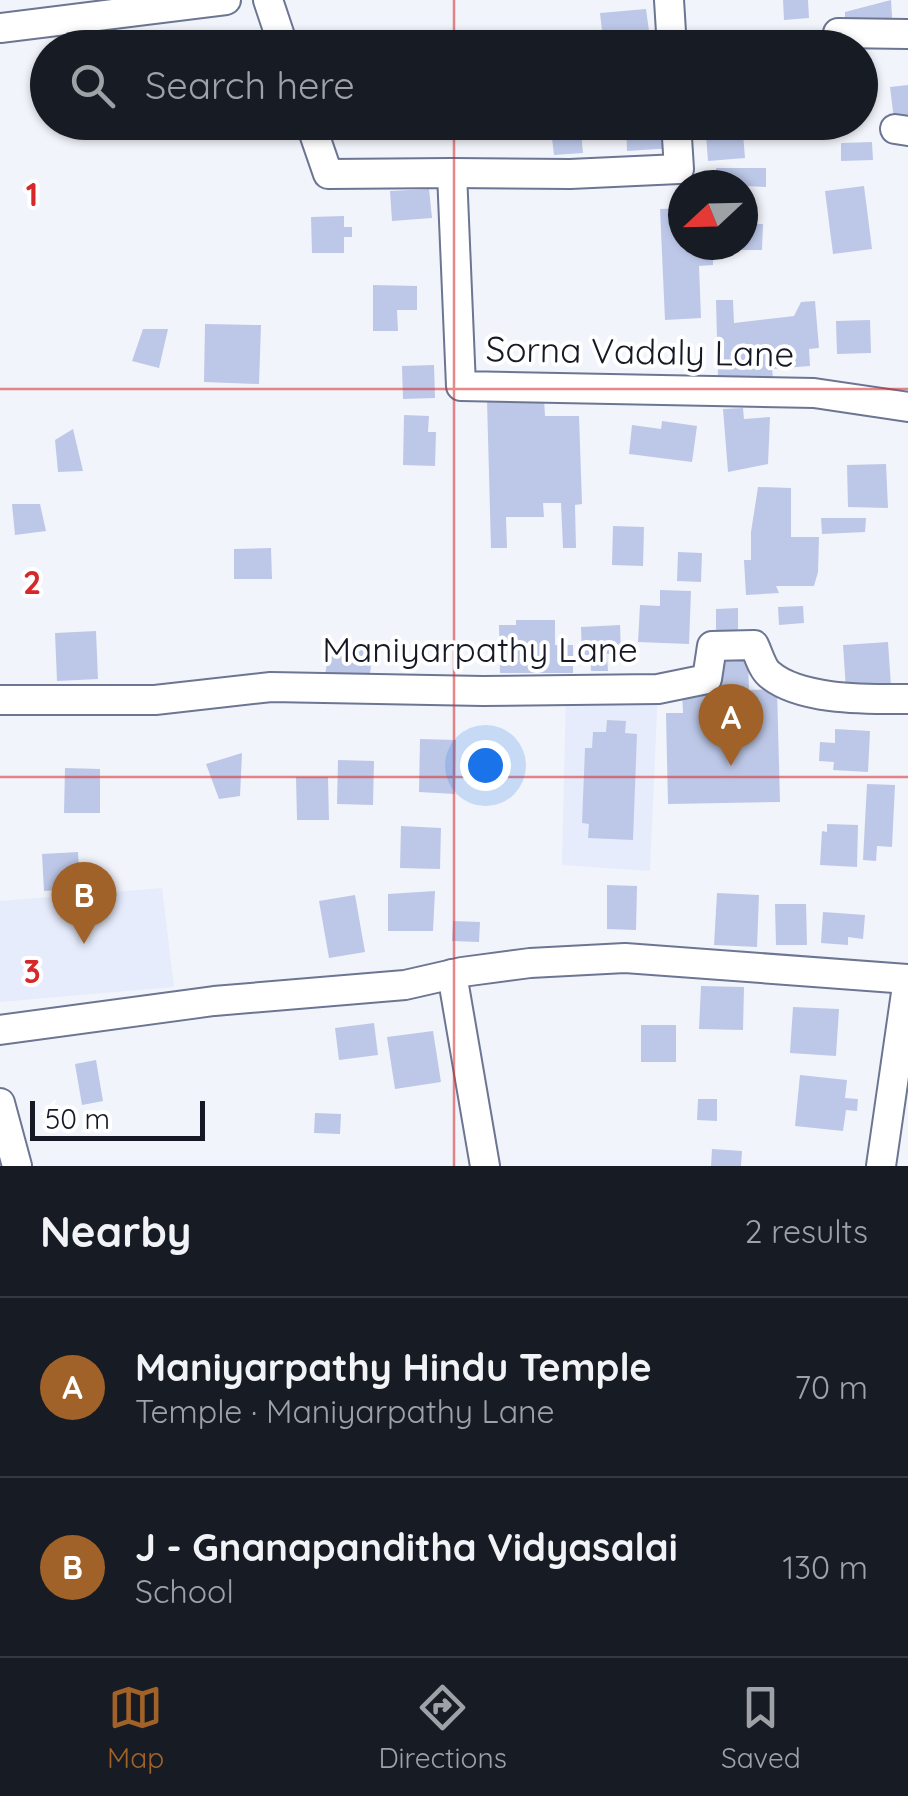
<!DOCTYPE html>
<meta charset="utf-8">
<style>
body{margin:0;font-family:Quicksand,sans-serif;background:#20242c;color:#f1f3f6}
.compass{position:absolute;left:668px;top:170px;width:90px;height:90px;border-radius:50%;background:#171b24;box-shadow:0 2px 8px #0004;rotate:248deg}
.scale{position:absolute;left:30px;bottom:25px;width:175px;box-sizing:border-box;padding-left:10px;border:5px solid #161925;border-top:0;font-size:28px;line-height:35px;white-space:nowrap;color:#161925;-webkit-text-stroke:8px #fff;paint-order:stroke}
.you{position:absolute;left:485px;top:765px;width:35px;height:35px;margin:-25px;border:8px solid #fff;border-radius:50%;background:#1a73e8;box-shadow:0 0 0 15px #1a73e833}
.badge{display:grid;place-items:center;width:65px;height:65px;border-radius:50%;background:#a06228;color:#fff;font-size:32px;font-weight:700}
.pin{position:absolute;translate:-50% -82px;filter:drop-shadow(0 2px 5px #0008)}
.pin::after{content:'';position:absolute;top:52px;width:35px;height:30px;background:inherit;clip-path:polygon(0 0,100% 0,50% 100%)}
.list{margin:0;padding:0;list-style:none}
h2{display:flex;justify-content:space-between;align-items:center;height:130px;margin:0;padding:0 40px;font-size:42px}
h2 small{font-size:32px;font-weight:400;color:#9ea1a6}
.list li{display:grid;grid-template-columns:65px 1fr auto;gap:30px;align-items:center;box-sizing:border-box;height:180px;padding:0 40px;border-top:2px solid #363941}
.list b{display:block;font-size:38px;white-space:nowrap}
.list p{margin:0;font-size:32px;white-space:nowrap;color:#9ea1a6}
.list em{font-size:32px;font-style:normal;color:#9ea1a6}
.icon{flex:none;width:55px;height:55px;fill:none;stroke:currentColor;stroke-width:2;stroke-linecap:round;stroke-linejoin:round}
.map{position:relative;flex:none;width:908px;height:1166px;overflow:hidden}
.search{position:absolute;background:#171b24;box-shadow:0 2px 8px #0004;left:30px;right:30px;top:30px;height:110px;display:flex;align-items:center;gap:25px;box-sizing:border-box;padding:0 35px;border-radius:55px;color:#9ea1a6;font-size:38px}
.sheet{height:490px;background:#171b24}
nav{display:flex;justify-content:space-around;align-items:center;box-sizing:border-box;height:140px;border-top:2px solid #363941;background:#171b24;font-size:28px;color:#9ea1a6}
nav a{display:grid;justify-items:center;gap:5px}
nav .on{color:#a06228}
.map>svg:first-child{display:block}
.built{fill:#e6ecfc}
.building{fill:#bdc8e8}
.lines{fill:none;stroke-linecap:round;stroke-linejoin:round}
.minor-casing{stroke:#6c7592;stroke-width:32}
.minor{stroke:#fff;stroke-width:28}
.grid{fill:none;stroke:#d62828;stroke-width:2.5;stroke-opacity:0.55}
.labels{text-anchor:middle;stroke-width:8;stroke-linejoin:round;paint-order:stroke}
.street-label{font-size:35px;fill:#161925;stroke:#fff}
.grid-label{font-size:32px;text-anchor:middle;font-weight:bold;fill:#d62828;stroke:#fff;stroke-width:8;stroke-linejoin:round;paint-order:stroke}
</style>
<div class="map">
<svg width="908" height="1166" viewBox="0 0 908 1166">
<rect width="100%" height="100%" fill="#f2f4fb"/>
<g class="built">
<path d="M658,689L650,871L562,865L566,690Z"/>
<path d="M162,888L174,987L0,1002V901Z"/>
</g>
<g class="building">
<path d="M783,0H808L809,18L784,20Z"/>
<path d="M891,0L893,32L845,31V12Z"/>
<path d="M646,9L649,31L643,32L645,48H604L600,13Z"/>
<path d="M803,39L835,40V48H803Z"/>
<path d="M745,40V48H721V41Z"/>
<path d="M908,85V118L894,120L890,87Z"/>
<path d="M550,122H580L583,153L554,155Z"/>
<path d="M626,122H671L673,148L627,151Z"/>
<path d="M705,122H742L745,158L708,161Z"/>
<path d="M774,122H814V136L774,135Z"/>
<path d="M872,142L873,160L841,161V143Z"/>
<path d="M716,168H766V187L747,186V224H763L762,250H730V245H743V185H716Z"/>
<path d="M864,186L872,249L833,254L825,191Z"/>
<path d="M429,189L432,218L392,221L390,191Z"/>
<path d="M683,208V245H722L723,257H713V265L699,266L701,318L665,320L660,209Z"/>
<path d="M344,216V227H352V237H344V253H312L311,217Z"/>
<path d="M373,285L417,286V310H397L398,331H373Z"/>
<path d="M716,300H733L734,323L794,316L801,302L815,301L819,348L809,349L810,366L772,369L773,377H718Z"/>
<path d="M870,320L871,353L837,354L836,321Z"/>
<path d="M205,324L261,325L259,384L204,382Z"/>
<path d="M143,329H168L159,368L132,361Z"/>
<path d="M434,365L435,398L403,399L402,366Z"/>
<path d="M544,399L545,416H579L582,504L575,505L576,548H563L561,503H543L544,517H506L507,548H491L487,400Z"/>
<path d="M743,408L744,419L770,417L768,464L728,472L723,409Z"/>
<path d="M404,415L429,416L428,432H436L435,466L403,465Z"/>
<path d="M662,421L697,426L692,462L629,454L632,425L661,429Z"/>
<path d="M73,429L83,471L58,472L55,440Z"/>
<path d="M886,464L888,508L848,507L847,465Z"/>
<path d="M758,487L791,488V537H819L818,572L814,586H776L779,593L746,595L744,560H751V532Z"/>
<path d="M12,504H40L46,531L15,535Z"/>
<path d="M821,518H866L865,532L822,534Z"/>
<path d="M613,526L644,527L643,566L612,565Z"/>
<path d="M271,548L272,579H234V549Z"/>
<path d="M678,552L702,553L701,582L677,581Z"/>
<path d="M660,590L691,591L689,644L638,642L640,605L660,606Z"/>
<path d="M803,606L804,623L779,625L778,607Z"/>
<path d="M738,608V630H716V609Z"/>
<path d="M516,620H555V645H573V673H500L499,625H516Z"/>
<path d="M620,625L621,654H607L608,671H591L590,655H582L581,627Z"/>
<path d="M96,631L98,679L57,681L55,633Z"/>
<path d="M888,642L891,686L846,690L843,645Z"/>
<path d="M330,644L373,650L369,681L325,675Z"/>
<path d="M748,660L749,690L777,689L780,802L668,804L666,713H683L682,691H721L720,661Z"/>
<path d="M607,720L626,721L625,733L637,734L633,840L588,838L589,824L582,823L585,748H592L593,732H606Z"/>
<path d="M835,729L870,731L868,772L833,770L834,762L819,761L820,742L835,743Z"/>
<path d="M420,739L456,740L455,794L419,792Z"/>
<path d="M242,753L240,796L219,799L206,764Z"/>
<path d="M338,760L374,761L373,805L337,804Z"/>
<path d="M65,768L100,769V813H64Z"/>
<path d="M296,777H328L329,820H297Z"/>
<path d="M867,784L895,785L892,847L877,846L876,861L863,860Z"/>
<path d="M827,824L858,825L857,867L820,865L822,831L827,832Z"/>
<path d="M401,826L441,828L440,869L400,868Z"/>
<path d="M78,852L80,889L44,891L42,854Z"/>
<path d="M607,885L637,886L636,930L607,929Z"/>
<path d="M435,891L433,931H388V894Z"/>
<path d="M717,893L759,895L757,947L714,945Z"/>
<path d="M355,895L365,952L329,958L319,901Z"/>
<path d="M775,904H806L807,945H776Z"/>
<path d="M823,912L865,915L863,939L848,937V945L821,943Z"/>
<path d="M453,921L480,922L479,942L452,941Z"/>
<path d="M701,986L744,987L743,1030L699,1029Z"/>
<path d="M793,1007L839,1009L836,1056L790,1053Z"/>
<path d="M374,1023L378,1055L339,1060L335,1028Z"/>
<rect x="641" y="1025" width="35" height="37"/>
<path d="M433,1031L441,1082L395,1089L387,1037Z"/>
<path d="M96,1060L103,1101L82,1105L75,1064Z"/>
<path d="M800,1075L847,1080L845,1098L858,1099L857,1111L846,1110L843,1131L795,1126Z"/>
<path d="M698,1099H717V1121L697,1120Z"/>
<path d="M315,1113L341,1114L340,1134L314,1133Z"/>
<path d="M712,1149L742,1151L741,1166H711Z"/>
</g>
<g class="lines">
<g class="minor-casing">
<g id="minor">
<path d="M268,0L284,48"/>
<path d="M669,0L672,48"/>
<path d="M0,28L226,0"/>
<path d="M838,33L908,34"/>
<path d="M310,122L328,174L452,173L461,386L814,393L908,407"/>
<path d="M895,129L908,131"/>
<path d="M452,173L570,174L679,169L676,122"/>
<path d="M0,700H155L271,687L483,691L658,689L707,679L712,646L754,645C758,653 762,668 769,674C800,701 869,699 908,699"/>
<path d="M452,974L485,1166"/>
<path d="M0,1030L214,1001L405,985L462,972L530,963L625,958L908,979"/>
<path d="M0,1103L17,1166"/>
<path d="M881,1166L908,979"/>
</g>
</g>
<use href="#minor" class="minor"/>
</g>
<path class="grid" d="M454,0V48M454,122V1166M0,389H908M0,777H908"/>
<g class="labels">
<g class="street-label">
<text transform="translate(640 352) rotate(1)" y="12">Sorna Vadaly Lane</text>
<text x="480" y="662">Maniyarpathy Lane</text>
</g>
</g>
<g class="grid-label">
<text x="32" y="206">1</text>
<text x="32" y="594">2</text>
<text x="32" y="983">3</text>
</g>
</svg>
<svg class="compass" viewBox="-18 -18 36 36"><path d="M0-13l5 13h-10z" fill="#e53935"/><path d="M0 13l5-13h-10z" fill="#9ea1a6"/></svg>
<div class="scale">50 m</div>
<div class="you"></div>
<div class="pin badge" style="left:731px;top:766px">A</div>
<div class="pin badge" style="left:84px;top:944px">B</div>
<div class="search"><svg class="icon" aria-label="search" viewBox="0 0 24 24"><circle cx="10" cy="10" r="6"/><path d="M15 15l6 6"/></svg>Search here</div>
</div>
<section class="sheet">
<h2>Nearby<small>2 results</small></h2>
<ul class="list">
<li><span class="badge">A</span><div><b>Maniyarpathy Hindu Temple</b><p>Temple · Maniyarpathy Lane</p></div><em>70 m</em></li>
<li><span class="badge">B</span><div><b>J - Gnanapanditha Vidyasalai</b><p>School</p></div><em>130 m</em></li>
</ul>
</section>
<nav>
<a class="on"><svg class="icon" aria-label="map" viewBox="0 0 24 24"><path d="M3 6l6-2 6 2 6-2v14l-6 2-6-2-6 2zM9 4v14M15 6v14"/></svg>Map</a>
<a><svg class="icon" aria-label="directions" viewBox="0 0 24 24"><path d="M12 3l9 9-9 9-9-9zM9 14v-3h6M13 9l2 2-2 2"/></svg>Directions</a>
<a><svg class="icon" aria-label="saved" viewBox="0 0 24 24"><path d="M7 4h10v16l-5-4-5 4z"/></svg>Saved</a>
</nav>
